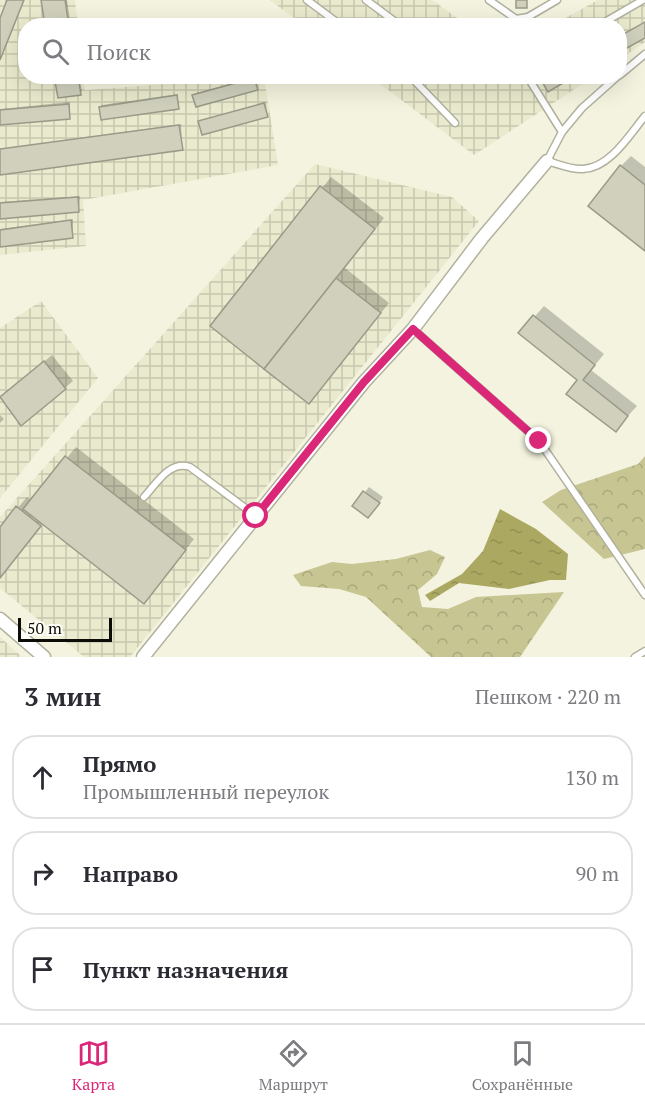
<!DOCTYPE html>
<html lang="ru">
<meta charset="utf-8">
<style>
body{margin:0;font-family:"PT Serif",serif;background:#f2f2f3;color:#2b2b33}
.scale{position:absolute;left:18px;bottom:15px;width:94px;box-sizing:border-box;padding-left:6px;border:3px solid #0d0d07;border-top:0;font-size:16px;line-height:21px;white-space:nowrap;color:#0d0d07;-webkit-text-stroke:4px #fffff7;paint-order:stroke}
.stop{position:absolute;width:18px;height:18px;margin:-14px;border:4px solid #db2777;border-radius:50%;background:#fff}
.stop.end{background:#db2777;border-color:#fff;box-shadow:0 2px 6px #0008}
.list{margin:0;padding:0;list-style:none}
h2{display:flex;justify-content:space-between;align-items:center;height:78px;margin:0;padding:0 24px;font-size:26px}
h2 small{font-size:20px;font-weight:400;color:#7c7c81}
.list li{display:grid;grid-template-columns:39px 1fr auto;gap:18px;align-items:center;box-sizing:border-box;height:84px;margin:0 12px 12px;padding:0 12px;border:2px solid #e1e1e2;border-radius:24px}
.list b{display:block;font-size:22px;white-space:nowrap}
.list p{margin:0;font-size:20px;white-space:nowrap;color:#7c7c81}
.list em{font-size:20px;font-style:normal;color:#7c7c81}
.icon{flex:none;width:33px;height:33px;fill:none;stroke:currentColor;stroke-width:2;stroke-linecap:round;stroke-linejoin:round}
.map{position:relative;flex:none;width:645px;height:657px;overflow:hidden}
.search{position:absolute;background:#fff;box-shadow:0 6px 24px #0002;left:18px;right:18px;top:18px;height:66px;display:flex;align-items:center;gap:15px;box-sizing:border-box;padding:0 21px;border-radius:24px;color:#7c7c81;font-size:22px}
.sheet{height:366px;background:#fff}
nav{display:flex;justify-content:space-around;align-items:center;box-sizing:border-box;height:84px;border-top:2px solid #e1e1e2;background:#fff;font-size:16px;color:#7c7c81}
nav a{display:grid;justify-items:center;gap:3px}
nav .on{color:#db2777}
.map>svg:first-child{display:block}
.industrial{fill:url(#industrial-grid)}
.forest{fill:url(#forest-crowns)}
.water{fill:url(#water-ripples)}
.shadow{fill:#0003}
.building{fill:#d0d0bd;stroke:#9a9a88;stroke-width:1.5}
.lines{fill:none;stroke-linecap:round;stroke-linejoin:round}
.lane-casing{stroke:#b1b19e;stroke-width:9}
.street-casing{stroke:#b1b19e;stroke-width:15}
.lane{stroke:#fff;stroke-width:6}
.street{stroke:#fff;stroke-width:12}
.route{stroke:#db2777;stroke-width:8}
</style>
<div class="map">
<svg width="645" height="657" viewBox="0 0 645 657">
<defs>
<pattern id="industrial-grid" width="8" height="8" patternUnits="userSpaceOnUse" patternTransform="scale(1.5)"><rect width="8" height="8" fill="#eaeace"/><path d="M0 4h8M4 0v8" fill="none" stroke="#c8c8af"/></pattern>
<pattern id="forest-crowns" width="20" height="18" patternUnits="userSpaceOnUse" patternTransform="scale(1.5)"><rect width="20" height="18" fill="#c7c592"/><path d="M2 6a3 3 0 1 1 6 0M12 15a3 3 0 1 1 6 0" fill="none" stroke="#aaa87c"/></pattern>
<pattern id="water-ripples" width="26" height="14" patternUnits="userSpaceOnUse" patternTransform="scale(1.5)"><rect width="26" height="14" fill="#aba961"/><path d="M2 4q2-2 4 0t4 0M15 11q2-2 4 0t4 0" fill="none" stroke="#929053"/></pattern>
</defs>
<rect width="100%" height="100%" fill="#f3f3df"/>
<g class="industrial">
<path d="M0,0H75L78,25L26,26V76L83,77L85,90L264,77L278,165L83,200L86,246L0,255Z"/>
<path d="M270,0H432L467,25H303Z"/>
<path d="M598,0H645V42L620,59V26H551Z"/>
<path d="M371,77H593L474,155Z"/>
<path d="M315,164L452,197L479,221L130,657H84L0,588V517Z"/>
<path d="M41,301L98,378L0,498V328Z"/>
<path d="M0,637L22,657H0Z"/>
</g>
<g class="forest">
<path d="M645,456V549L604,559L542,502L561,490L638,464Z"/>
<path d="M430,550L445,557L437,574L418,590L422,607L448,609L476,597L564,592L520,657H431L366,597L339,589L301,586L293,575L332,562L352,564L396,559Z"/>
</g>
<path class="water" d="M500,509L536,529L568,554L566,580H550L509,589L459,583L430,601L425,595L462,574L483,551Z"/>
<g class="shadow">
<path d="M42,0H67L71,26H47Z"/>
<path d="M56,76H79L82,91L80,93Z"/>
<path d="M256,77L257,89L194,95L196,93Z"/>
<path d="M178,94V107H100L102,105Z"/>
<path d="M70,102L69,118L0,124V109Z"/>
<path d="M266,102L267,116L200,122L202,120Z"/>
<path d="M181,124L182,149L0,174V149Z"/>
<path d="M631,156L645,167V250L621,166Z"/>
<path d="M331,177L384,218L345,268L389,303L309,402L212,326Z"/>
<path d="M80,196L79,211L0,217V202Z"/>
<path d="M73,219V237L0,246V229Z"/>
<path d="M544,306L604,354L591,370L637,406L615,430L579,380L520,333Z"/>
<path d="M52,355L73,381L22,424L1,398Z"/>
<path d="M0,415L4,419L0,423Z"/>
<path d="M76,447L194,539L153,592L43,523L0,577V529L27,497L31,501Z"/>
<path d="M369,487L383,497L373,512L354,506Z"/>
</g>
<g class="building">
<path d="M7,0H24L0,60V18Z"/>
<path d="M41,0H65L69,26H45Z"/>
<rect x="516" y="0" width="11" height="8"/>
<path d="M645,22V38L620,52V36Z"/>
<path d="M54,76H78L81,95L58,98Z"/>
<path d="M546,76H575L548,92L541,80Z"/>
<path d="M254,78L258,90L196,107L192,95Z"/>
<path d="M177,95L179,109L101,120L99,107Z"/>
<path d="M264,103L268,117L202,135L198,121Z"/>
<path d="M69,104L70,119L0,125V110Z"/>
<path d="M179,125L183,150L0,175V149Z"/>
<path d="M620,165L645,185V251L588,206Z"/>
<path d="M320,186L375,229L264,369L210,326Z"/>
<path d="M78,197L79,212L0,219V203Z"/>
<path d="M71,220L73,238L0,247V230Z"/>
<path d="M336,278L381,313L309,404L264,369Z"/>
<path d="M533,315L595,365L583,380L628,416L616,432L566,394L577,380L518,333Z"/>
<path d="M44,361L66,389L21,426L0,397Z"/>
<path d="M65,456L186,550L144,604L23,509Z"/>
<path d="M363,491L380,503L368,518L352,506Z"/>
<path d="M16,506L41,526L0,578V527Z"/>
</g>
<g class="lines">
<g class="lane-casing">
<g id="lane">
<path d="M307,0L342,26"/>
<path d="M366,0L401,26"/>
<path d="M489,0L516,19L528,17L557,0"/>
<path d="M598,26L643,0"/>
<path d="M620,75L645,54"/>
<path d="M410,76L455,123"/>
<path d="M527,76L562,132L547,161C558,164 572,170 583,169C610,168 630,134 645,116"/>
<path d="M562,132L582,108L618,76"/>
<path d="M413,329L539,441L645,595"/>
<path d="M144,497C157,483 170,460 190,467L256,516"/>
<path d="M635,657L645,651"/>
</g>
</g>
<g class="street-casing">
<g id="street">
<path d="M0,619L44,657"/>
<path d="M143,657L364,382L413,329L482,238L547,161"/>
</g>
</g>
<use href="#lane" class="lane"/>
<use href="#street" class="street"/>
</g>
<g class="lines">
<path class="route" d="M256,516L364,382L413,329L539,441"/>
</g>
</svg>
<div class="scale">50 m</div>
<div class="stop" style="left:256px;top:516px"></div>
<div class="stop end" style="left:539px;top:441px"></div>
<div class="search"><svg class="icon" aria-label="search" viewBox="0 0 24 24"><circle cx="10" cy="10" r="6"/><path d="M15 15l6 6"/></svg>Поиск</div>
</div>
<section class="sheet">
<h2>3 мин<small>Пешком · 220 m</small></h2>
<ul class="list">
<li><svg class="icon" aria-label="ahead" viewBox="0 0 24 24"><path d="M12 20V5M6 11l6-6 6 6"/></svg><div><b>Прямо</b><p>Промышленный переулок</p></div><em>130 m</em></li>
<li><svg class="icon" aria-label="right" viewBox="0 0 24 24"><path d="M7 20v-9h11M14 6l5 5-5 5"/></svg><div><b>Направо</b></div><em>90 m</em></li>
<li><svg class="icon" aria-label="arrive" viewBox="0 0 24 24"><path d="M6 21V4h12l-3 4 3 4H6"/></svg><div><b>Пункт назначения</b></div></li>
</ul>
</section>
<nav>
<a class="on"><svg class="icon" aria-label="map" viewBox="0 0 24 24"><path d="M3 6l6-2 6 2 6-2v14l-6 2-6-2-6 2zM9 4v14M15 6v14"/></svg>Карта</a>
<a><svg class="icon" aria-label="directions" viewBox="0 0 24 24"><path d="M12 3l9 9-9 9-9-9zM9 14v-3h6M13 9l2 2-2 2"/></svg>Маршрут</a>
<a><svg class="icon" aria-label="saved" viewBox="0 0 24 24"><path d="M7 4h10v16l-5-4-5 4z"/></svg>Сохранённые</a>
</nav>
